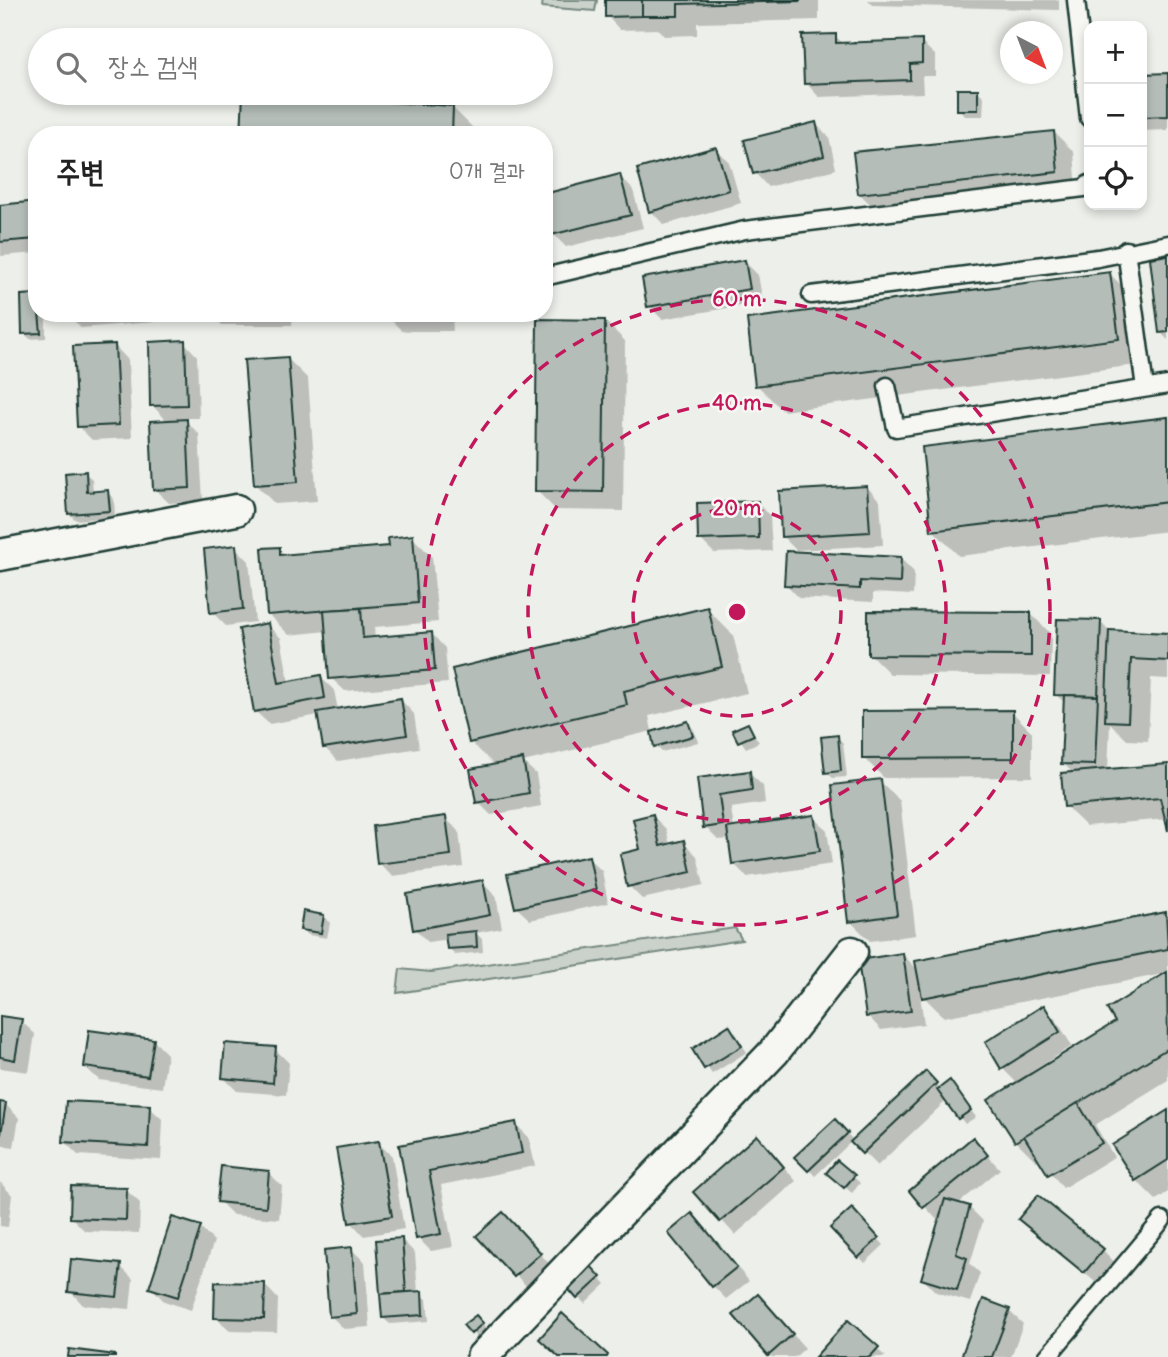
<!DOCTYPE html>
<html lang="ko">
<meta charset="utf-8">
<style>
body{margin:0;font-family:Delius,"Poor Story",sans-serif;background:#f6f6f6;color:#222}
.controls{position:absolute;right:21px;top:21px;display:grid;overflow:hidden;border-radius:14px;box-shadow:0 4px 10px #0003}
.controls button{width:63px;height:63px;display:grid;place-items:center;padding:0;border:0;border-bottom:2px solid #e0e0e0;background:#fff;color:#222;font:35px sans-serif}
.compass{position:absolute;left:1000px;top:21px;width:63px;height:63px;border-radius:50%;background:#fff;box-shadow:0 4px 10px #0003;rotate:138deg}
.list{margin:0;padding:0;list-style:none}
h2{display:flex;justify-content:space-between;align-items:center;height:91px;margin:0;padding:0 28px;font-size:30px}
h2 small{font-size:23px;font-weight:400;color:#767676}
.icon{flex:none;width:38px;height:38px;fill:none;stroke:currentColor;stroke-width:2;stroke-linecap:round;stroke-linejoin:round}
.map{position:relative;flex:none;width:1168px;height:1357px;overflow:hidden}
.search{position:absolute;background:#fff;box-shadow:0 4px 10px #0003;left:28px;top:28px;width:525px;height:77px;display:flex;align-items:center;gap:18px;box-sizing:border-box;padding:0 24px;border-radius:38px;color:#767676;font-size:26px}
.panel{position:absolute;background:#fff;box-shadow:0 4px 10px #0003;left:28px;top:126px;width:525px;height:196px;border-radius:28px}
.map>svg:first-child{display:block}
.green{fill:#cbd2cc;stroke:#758880;stroke-width:2}
.shadow{fill:#0003}
.building{fill:#b4bdb8;stroke:#1f3d34;stroke-width:2}
.lines{fill:none;stroke-linecap:round;stroke-linejoin:round}
.service-casing{stroke:#1f3d34;stroke-width:21}
.minor-casing{stroke:#1f3d34;stroke-width:35}
.service{stroke:#f6f6f2;stroke-width:16}
.minor{stroke:#f6f6f2;stroke-width:30}
.ring{fill:none;stroke:#c2185b;stroke-width:3.5;stroke-dasharray:12 9}
.centre{fill:#c2185b;stroke:#f6f6f2;stroke-width:3.5}
.ring-label{font-size:21px;text-anchor:middle;font-weight:bold;fill:#c2185b;stroke:#f6f6f2;stroke-width:5;stroke-linejoin:round;paint-order:stroke}
</style>
<div class="map">
<svg width="1168" height="1357" viewBox="0 0 1168 1357">
<rect width="100%" height="100%" fill="#edefea"/>
<filter id="ink" filterUnits="userSpaceOnUse"><feTurbulence type="fractalNoise" baseFrequency=".0143" numOctaves="2"/><feDisplacementMap in="SourceGraphic" scale="14" xChannelSelector="R" yChannelSelector="G"/><feConvolveMatrix kernelMatrix="1 2 1 2 8 2 1 2 1" color-interpolation-filters="sRGB"/></filter>
<g filter="url(#ink)">
<g class="green">
<path d="M543,0H597L595,11L542,7Z"/>
<path d="M735,928L742,940L397,993L400,969L431,972Z"/>
</g>
<g class="shadow">
<path d="M606,0H819V20L697,23V35L664,36L658,29L620,30L607,16Z"/>
<path d="M868,0H1059V10L873,5Z"/>
<path d="M835,36L844,44L921,42L935,55V76H922L923,93L819,97L806,83Z"/>
<path d="M1168,75V130L1142,131V76Z"/>
<path d="M978,91L984,97L983,116H965L959,109Z"/>
<path d="M245,93H290L289,99L453,108L473,128L472,135H243Z"/>
<path d="M815,123L829,137L836,169L768,187L755,173Z"/>
<path d="M1054,132L1074,152L1077,192L879,213L859,193Z"/>
<path d="M716,149L729,162L741,203L664,225L651,211Z"/>
<path d="M620,176L633,190L643,228L566,247L553,234L544,196Z"/>
<path d="M37,203V253L1,256L0,207Z"/>
<path d="M1168,257V340L1161,333Z"/>
<path d="M745,262L758,275L763,302L662,319L649,306Z"/>
<path d="M1110,274L1136,300L1144,364L783,411L757,385Z"/>
<path d="M37,313H46V338L30,339L24,333Z"/>
<path d="M67,313H154V322L81,328Z"/>
<path d="M210,313H293L292,325H222Z"/>
<path d="M389,313H452L453,331H402L389,318Z"/>
<path d="M605,321L625,341L623,511L556,510L536,490Z"/>
<path d="M184,342L197,356L199,418H183L199,434L203,501L169,503L155,489L168,422L152,405Z"/>
<path d="M115,346L128,360L132,438L92,440L79,427Z"/>
<path d="M288,359L308,379L317,501L275,504L255,484Z"/>
<path d="M1168,419V531L959,556L933,530Z"/>
<path d="M85,473L92,479L93,493L107,492L114,499L115,517L76,520L69,514Z"/>
<path d="M867,487L880,501L883,545L796,550L783,537Z"/>
<path d="M757,503L770,516L772,551L714,553L700,539Z"/>
<path d="M412,537L432,557L438,622L374,627L375,639L432,634L445,648L448,683L345,691L331,678L327,631L289,635L269,615L279,549L287,557L391,548Z"/>
<path d="M235,547L249,561L255,622L226,626L212,612Z"/>
<path d="M901,559L914,572L913,595L873,593V602L799,598L786,584Z"/>
<path d="M707,609L733,635L747,693L649,716L652,731L523,762L536,774L541,806L491,815L478,802L495,766L471,742Z"/>
<path d="M1031,614L1051,634L1050,676L890,674L870,654Z"/>
<path d="M1101,622L1110,632L1168,635V679L1151,678L1148,741L1127,740L1110,723L1108,771L1168,765V824L1167,819L1086,826L1065,806L1074,774L1063,763L1066,704L1055,694Z"/>
<path d="M267,625L281,638L289,683L320,677L334,690L338,710L401,700L414,714L419,748L338,761L324,747L319,715L269,724L255,711Z"/>
<path d="M1012,712L1032,732V777L884,778L864,758Z"/>
<path d="M688,723L694,730L698,742L662,752L656,746Z"/>
<path d="M748,725L759,742L746,748L734,731Z"/>
<path d="M837,737L843,743L847,777L833,778L826,772Z"/>
<path d="M749,773L763,786L765,803L731,808L734,829L814,817L827,830L832,864L747,877L733,863L730,839L718,840L705,827L699,779Z"/>
<path d="M880,781L900,801L916,935L870,941L850,921Z"/>
<path d="M653,816L666,829L670,845L683,842L697,856L704,885L642,899L629,886Z"/>
<path d="M445,818L459,831L463,867L392,876L379,863Z"/>
<path d="M588,858L602,871L608,903L530,920L516,907Z"/>
<path d="M483,882L496,896L502,928L476,933L482,939L483,952L455,955L449,948L448,939L428,942L415,929Z"/>
<path d="M1165,914L1168,916V973L944,1017L924,997L921,980H918L924,1024L881,1030L868,1016L903,955L919,971Z"/>
<path d="M323,916L330,923L327,938L308,935L302,929Z"/>
<path d="M1167,974L1168,1080L1095,1125L1114,1157L1063,1188L1040,1159L1036,1161L1016,1141L1018,1084L1002,1068L1044,1007L1057,1021L1072,1046L1031,1072L1033,1075L1117,1023Z"/>
<path d="M0,1018L21,1021L35,1034L29,1072L0,1068Z"/>
<path d="M729,1027L747,1052L712,1074L694,1049Z"/>
<path d="M153,1040L167,1054L162,1088L99,1080L85,1067Z"/>
<path d="M275,1049L289,1063L286,1095L237,1091L224,1078Z"/>
<path d="M925,1074L941,1089L950,1083L976,1117L965,1124L947,1100L877,1166L852,1141L815,1176L797,1157L835,1121L854,1141Z"/>
<path d="M0,1104H5L19,1118L14,1147L0,1145Z"/>
<path d="M149,1107L163,1120L161,1160L78,1155L65,1142Z"/>
<path d="M1168,1112V1192L1156,1200L1136,1180Z"/>
<path d="M516,1124L529,1138L535,1166L441,1185L453,1247L431,1251L418,1238L401,1146Z"/>
<path d="M973,1140L1000,1169L958,1204L970,1208L983,1221L970,1264L980,1273L970,1302L936,1292L923,1279L941,1218L938,1221L911,1191Z"/>
<path d="M378,1143L392,1156L404,1229L364,1236L351,1222Z"/>
<path d="M770,1151L796,1181L735,1235L696,1192Z"/>
<path d="M838,1162L860,1183L852,1193L835,1179Z"/>
<path d="M268,1172L282,1186L279,1219L233,1215L219,1201Z"/>
<path d="M0,1182L12,1195L8,1227L0,1226Z"/>
<path d="M126,1190L140,1203L139,1233L85,1231L72,1218Z"/>
<path d="M852,1210L884,1245L865,1263L833,1228Z"/>
<path d="M692,1215L749,1281L726,1299L713,1286Z"/>
<path d="M516,1227L553,1268L529,1289L479,1236Z"/>
<path d="M200,1228L214,1241L191,1310L164,1301L151,1287Z"/>
<path d="M1034,1232L1103,1250L1116,1264L1099,1285Z"/>
<path d="M402,1240L415,1253L418,1293L427,1299L429,1321L390,1324L383,1318L382,1293Z"/>
<path d="M351,1249L365,1262L370,1327L344,1329L331,1316Z"/>
<path d="M588,1265L606,1284L585,1304L566,1285Z"/>
<path d="M120,1266L133,1279L130,1309L83,1305L70,1291Z"/>
<path d="M265,1285L278,1299L277,1332L230,1331L216,1318Z"/>
<path d="M758,1296L805,1348L795,1357H772L736,1315Z"/>
<path d="M1009,1311L1023,1324L1011,1357H962Z"/>
<path d="M476,1317L488,1330L478,1339L466,1325Z"/>
<path d="M877,1349L886,1357H817Z"/>
</g>
<g class="building">
<path d="M605,0H642V16L605,17Z"/>
<path d="M642,0H800V1L678,4V16H642Z"/>
<path d="M836,34V43L922,40V63L910,64V80L804,84L802,35Z"/>
<path d="M1168,73V116L1142,117V74Z"/>
<rect x="957" y="89" width="21" height="21"/>
<path d="M243,93L453,106L452,135H241Z"/>
<path d="M816,122L824,156L753,174L744,140Z"/>
<path d="M1054,131L1058,172L858,194L853,152Z"/>
<path d="M716,147L729,190L649,212L637,169Z"/>
<path d="M620,174L631,215L551,235L544,194Z"/>
<path d="M37,201V239L0,242V205Z"/>
<path d="M1168,255V332L1159,333L1150,258Z"/>
<path d="M745,260L750,289L647,307L642,278Z"/>
<path d="M1110,272L1119,339L755,386L747,319Z"/>
<path d="M37,294L41,333L22,334L21,295Z"/>
<path d="M387,313H440V318L387,319Z"/>
<path d="M537,319L605,320L603,492L535,491Z"/>
<path d="M185,340L187,405L150,406L149,342Z"/>
<path d="M115,344L119,425L77,427L73,346Z"/>
<path d="M288,357L298,482L254,485L244,360Z"/>
<path d="M1168,417V502L931,531L922,447Z"/>
<path d="M187,419L190,488L153,490L150,421Z"/>
<path d="M86,471L87,492L108,490L110,511L68,514L65,473Z"/>
<path d="M867,486L870,532L781,537L779,491Z"/>
<path d="M758,501L759,538L698,540L697,503Z"/>
<path d="M413,535L418,603L267,615L262,548L280,547V555L389,546L388,538Z"/>
<path d="M236,545L243,609L210,613L204,549Z"/>
<path d="M786,551L901,557L900,583L860,581V589L784,585Z"/>
<path d="M708,607L722,667L624,691L627,705L469,743L452,669Z"/>
<path d="M361,608L363,638L432,632L435,670L329,679L324,610Z"/>
<path d="M868,611L1031,612V656L868,655Z"/>
<path d="M1057,619L1101,620L1098,696L1054,695Z"/>
<path d="M268,623L279,683L321,675L325,698L254,712L239,629Z"/>
<path d="M1109,630L1168,633V661L1131,659L1128,722L1105,721Z"/>
<path d="M1064,695L1098,696L1095,765L1061,764Z"/>
<path d="M401,698L407,735L323,748L317,712Z"/>
<path d="M1013,710V758L862,759V711Z"/>
<path d="M688,721L693,736L654,747L651,732Z"/>
<path d="M748,723L754,735L738,742L732,730Z"/>
<path d="M838,735L841,771L825,773L821,737Z"/>
<path d="M523,759L529,793L476,803L470,769Z"/>
<path d="M1168,764V831L1160,798L1064,807L1061,773Z"/>
<path d="M750,771L752,790L719,795L723,825L703,828L697,778Z"/>
<path d="M881,779L897,915L848,922L832,785Z"/>
<path d="M653,814L660,846L684,840L691,872L627,887L620,854L640,849L633,819Z"/>
<path d="M814,815L820,851L732,864L727,828Z"/>
<path d="M446,816L451,855L377,864L373,826Z"/>
<path d="M589,856L596,890L515,908L507,874Z"/>
<path d="M483,880L490,915L413,930L407,894Z"/>
<path d="M303,911L324,915L321,933L300,930Z"/>
<path d="M1166,912L1168,949L922,998L915,961Z"/>
<path d="M476,931L477,947L447,949L445,934Z"/>
<path d="M903,953L911,1011L866,1017L858,960Z"/>
<path d="M1167,972L1168,1048L1015,1142L988,1100L1115,1022L1107,1009Z"/>
<path d="M1044,1005L1060,1032L1001,1069L985,1042Z"/>
<path d="M0,1016L22,1019L15,1060L0,1057Z"/>
<path d="M729,1025L742,1046L704,1069L692,1049Z"/>
<path d="M89,1030L154,1039L148,1076L84,1067Z"/>
<path d="M225,1043L276,1047L273,1083L222,1078Z"/>
<path d="M926,1071L937,1083L862,1154L850,1142Z"/>
<path d="M950,1080L971,1110L958,1119L937,1090Z"/>
<path d="M66,1101L150,1105L148,1147L63,1142Z"/>
<path d="M0,1102L6,1103L1,1134H0Z"/>
<path d="M1078,1103L1102,1143L1048,1175L1024,1136Z"/>
<path d="M1168,1110V1160L1135,1181L1112,1145Z"/>
<path d="M835,1119L848,1133L808,1171L794,1157Z"/>
<path d="M516,1122L522,1153L429,1171L441,1234L416,1239L399,1145Z"/>
<path d="M757,1135L784,1167L720,1222L693,1192Z"/>
<path d="M973,1137L988,1155L923,1208L909,1191Z"/>
<path d="M379,1141L392,1216L349,1223L336,1148Z"/>
<path d="M837,1160L855,1175L844,1188L826,1173Z"/>
<path d="M221,1166L269,1171L266,1207L217,1202Z"/>
<path d="M71,1186L127,1188L126,1220L70,1218Z"/>
<path d="M1038,1195L1104,1249L1084,1273L1018,1219Z"/>
<path d="M945,1199L970,1206L956,1254L967,1258L957,1290L921,1279Z"/>
<path d="M852,1208L879,1238L858,1258L830,1228Z"/>
<path d="M503,1212L541,1253L514,1277L476,1236Z"/>
<path d="M692,1213L737,1267L712,1287L668,1233Z"/>
<path d="M172,1217L201,1226L178,1297L149,1288Z"/>
<path d="M402,1238L406,1292L380,1294L376,1240Z"/>
<path d="M352,1247L357,1314L329,1317L324,1250Z"/>
<path d="M71,1259L121,1264L117,1297L68,1292Z"/>
<path d="M588,1263L601,1277L577,1299L564,1284Z"/>
<path d="M215,1282L265,1283L264,1319L214,1318Z"/>
<path d="M422,1291L423,1315L382,1318L380,1294Z"/>
<path d="M758,1294L793,1334L768,1356L733,1315Z"/>
<path d="M983,1299L1010,1309L992,1357H961Z"/>
<path d="M562,1313L608,1355L607,1357H559L539,1339Z"/>
<path d="M476,1315L483,1323L471,1334L463,1325Z"/>
<path d="M848,1320L879,1347L870,1357H815Z"/>
<path d="M69,1349L115,1355V1357H68Z"/>
</g>
<g class="lines">
<g class="service-casing">
<g id="service">
<path d="M1076,0L1089,118"/>
<path d="M1126,250L1145,388"/>
<path d="M544,277L745,230L1084,188L1089,184"/>
<path d="M811,295L1098,258L1168,244"/>
<path d="M887,386L896,428L1168,385"/>
<path d="M1047,1357L1162,1220"/>
</g>
</g>
<g class="minor-casing">
<g id="minor">
<path d="M0,555L236,510"/>
<path d="M482,1357L774,1052L852,952"/>
</g>
</g>
<use href="#service" class="service"/>
<use href="#minor" class="minor"/>
</g>
</g>
<g class="ring">
<circle cx="737" cy="612" r="104"/>
<circle cx="737" cy="612" r="209"/>
<circle cx="737" cy="612" r="313"/>
</g>
<circle cx="737" cy="612" r="10" class="centre"/>
<g class="ring-label">
<text x="737" y="306">60 m</text>
<text x="737" y="410">40 m</text>
<text x="737" y="515">20 m</text>
</g>
</svg>
<div class="controls">
<button>+</button>
<button>−</button>
<button><svg class="icon" aria-label="locate" viewBox="0 0 24 24"><circle cx="12" cy="12" r="6"/><path d="M12 2v4M12 18v4M2 12h4M18 12h4"/></svg></button>
</div>
<svg class="compass" viewBox="-18 -18 36 36"><path d="M0-13l5 13h-10z" fill="#e53935"/><path d="M0 13l5-13h-10z" fill="#767676"/></svg>
<div class="search"><svg class="icon" aria-label="search" viewBox="0 0 24 24"><circle cx="10" cy="10" r="6"/><path d="M15 15l6 6"/></svg>장소 검색</div>
<section class="panel">
<h2>주변<small>0개 결과</small></h2>
<ul class="list">
</ul>
</section>
</div>
